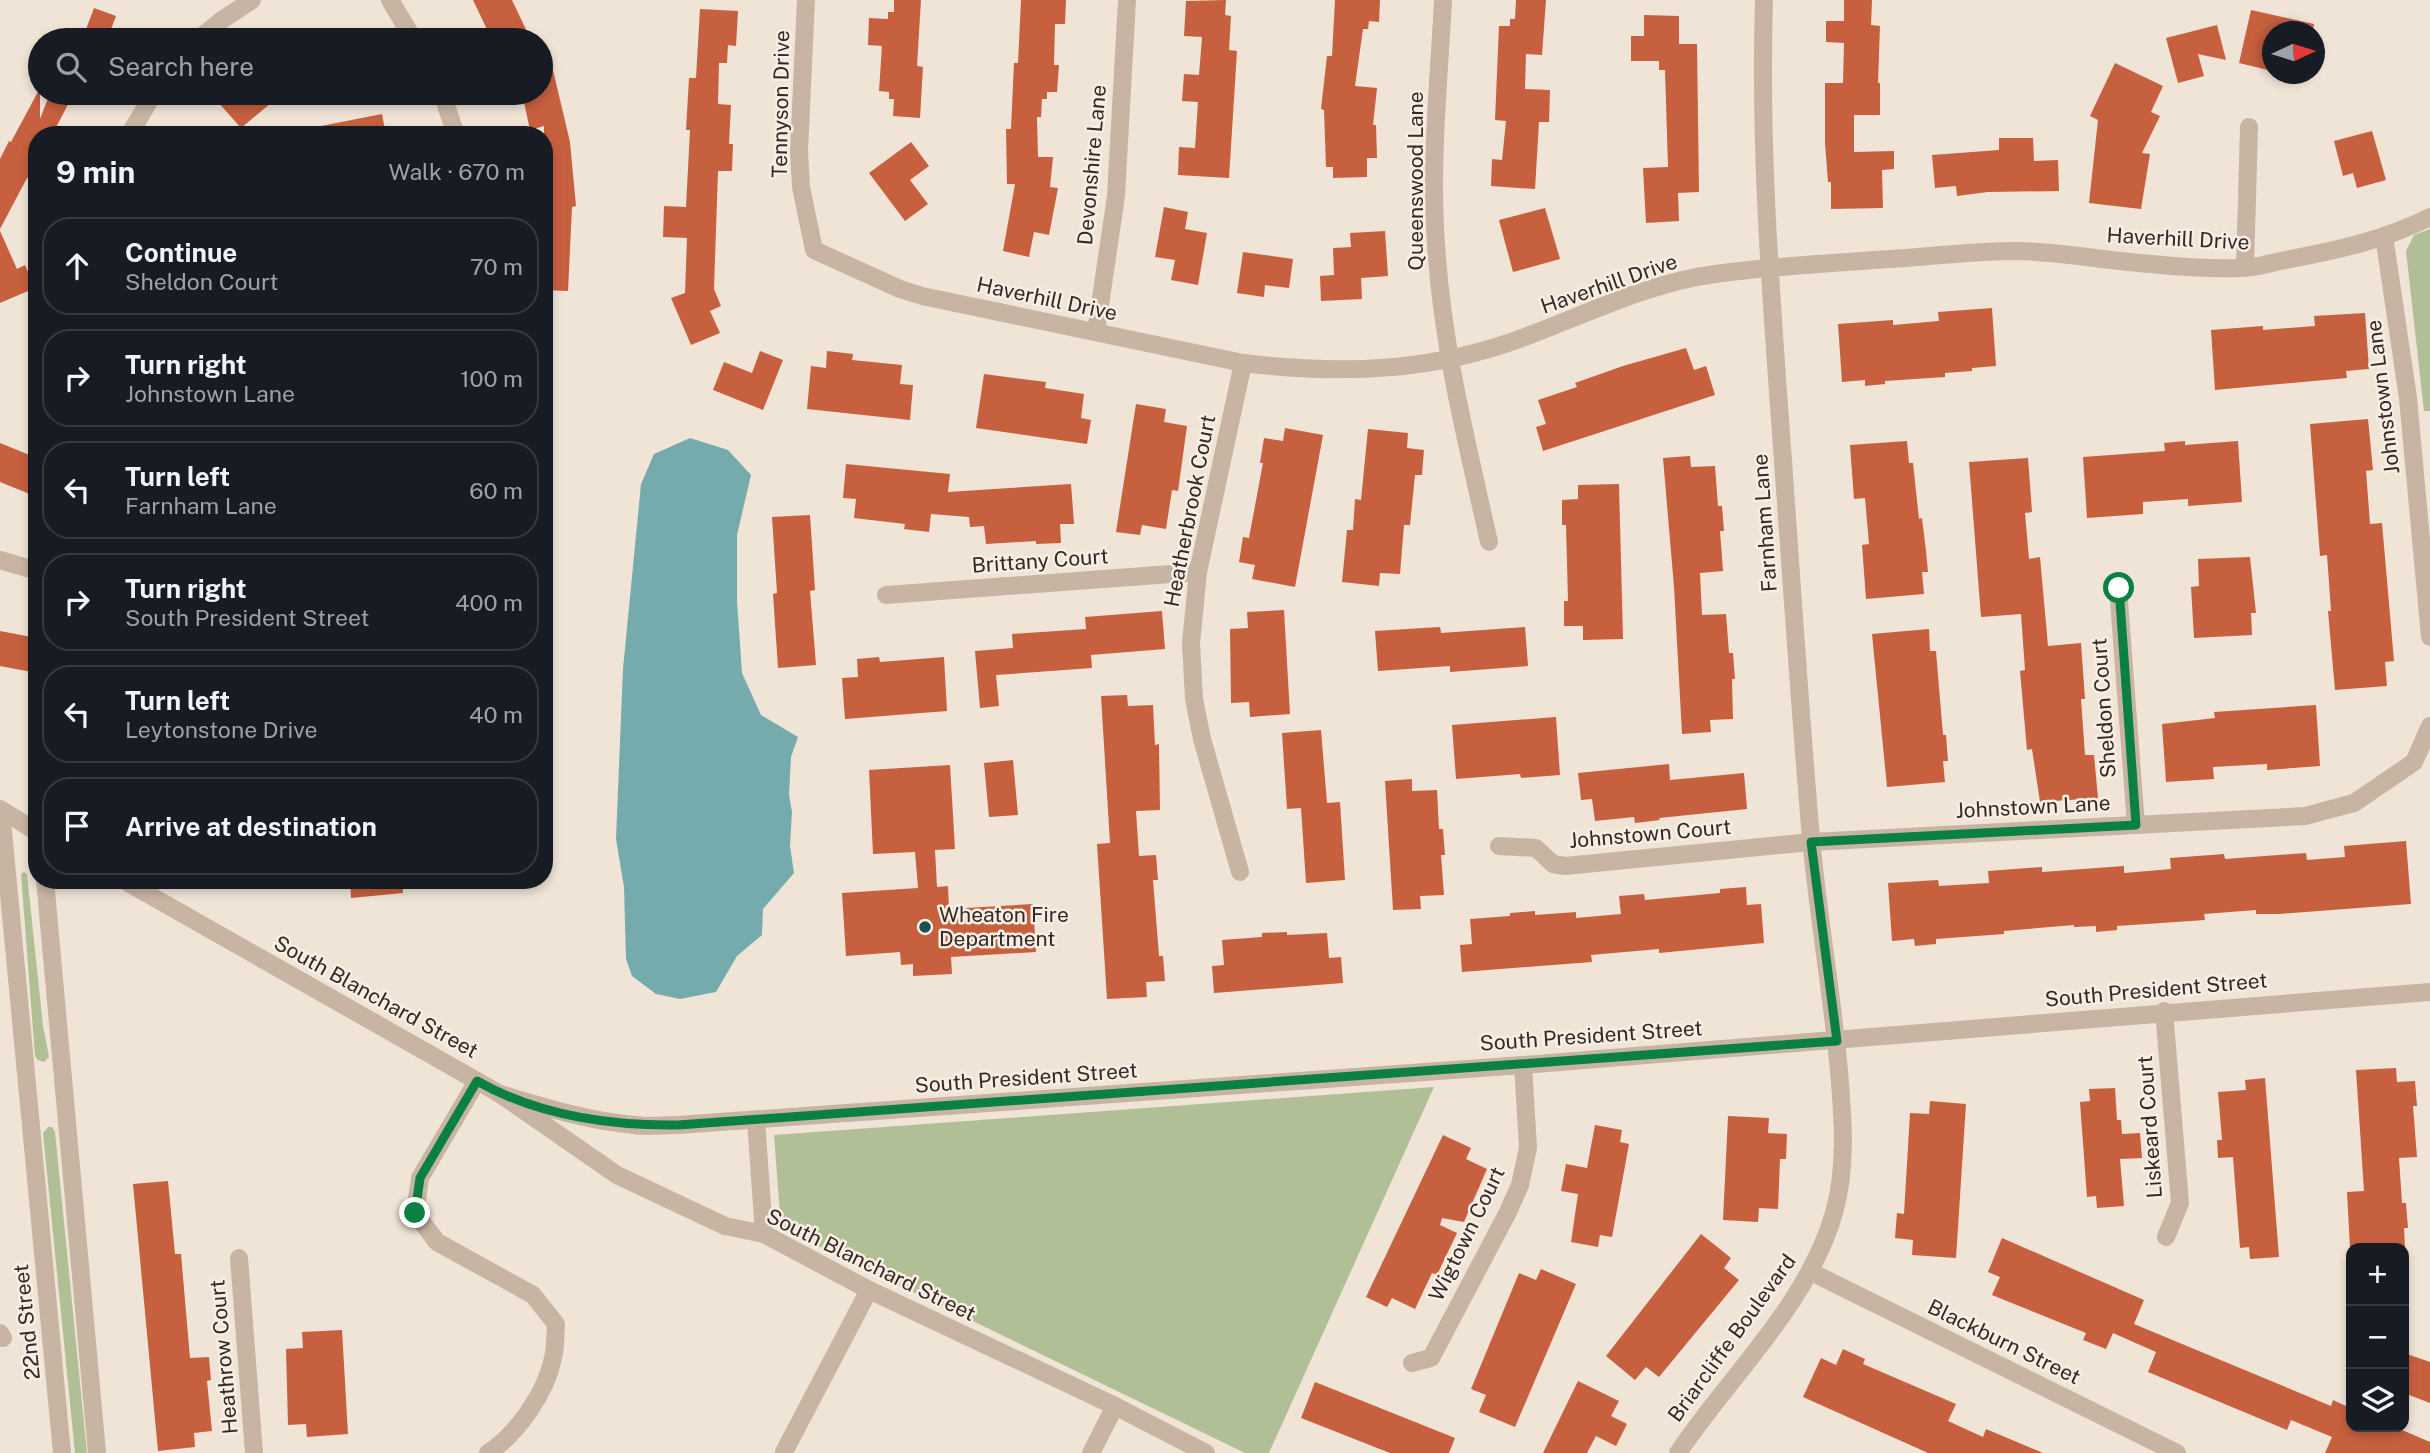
<!DOCTYPE html>
<meta charset="utf-8">
<style>
body{margin:0;font-family:"Public Sans",sans-serif;background:#242831;color:#f1f3f6}
.controls{position:absolute;right:21px;bottom:21px;display:grid;overflow:hidden;border-radius:14px;box-shadow:0 4px 10px #0003}
.controls button{width:63px;height:63px;display:grid;place-items:center;padding:0;border:0;border-bottom:2px solid #363941;background:#171b24;color:#f1f3f6;font:35px sans-serif}
.compass{position:absolute;left:2262px;top:21px;width:63px;height:63px;border-radius:50%;background:#171b24;box-shadow:0 4px 10px #0003;rotate:86deg}
.stop{position:absolute;width:21px;height:21px;margin:-16px;border:5px solid #0b8043;border-radius:50%;background:#fff}
.stop.end{background:#0b8043;border-color:#fff;box-shadow:0 2px 7px #0008}
.list{margin:0;padding:0;list-style:none}
h2{display:flex;justify-content:space-between;align-items:center;height:91px;margin:0;padding:0 28px;font-size:30px}
h2 small{font-size:23px;font-weight:400;color:#9ea1a6}
.list li{display:grid;grid-template-columns:46px 1fr auto;gap:21px;align-items:center;box-sizing:border-box;height:98px;margin:0 14px 14px;padding:0 14px;border:2px solid #363941;border-radius:28px}
.list b{display:block;font-size:26px;white-space:nowrap}
.list p{margin:0;font-size:23px;white-space:nowrap;color:#9ea1a6}
.list em{font-size:23px;font-style:normal;color:#9ea1a6}
.icon{flex:none;width:38px;height:38px;fill:none;stroke:currentColor;stroke-width:2;stroke-linecap:round;stroke-linejoin:round}
.map{position:relative;flex:none;width:2430px;height:1453px;overflow:hidden}
.search{position:absolute;background:#171b24;box-shadow:0 4px 10px #0003;left:28px;top:28px;width:525px;height:77px;display:flex;align-items:center;gap:18px;box-sizing:border-box;padding:0 24px;border-radius:38px;color:#9ea1a6;font-size:26px}
.panel{position:absolute;background:#171b24;box-shadow:0 4px 10px #0003;left:28px;top:126px;width:525px;height:763px;border-radius:28px}
.map>svg:first-child{display:block}
.green{fill:#b1bf97}
.water{fill:#76abad}
.building{fill:#c6603f}
.lines{fill:none;stroke-linecap:round;stroke-linejoin:round}
.minor{stroke:#c8b4a3;stroke-width:18}
.route{stroke:#0b8043;stroke-width:9}
.poi-dot{fill:#1b5054;stroke:#f8eee3;stroke-width:2.5}
.labels{text-anchor:middle;stroke-width:5;stroke-linejoin:round;paint-order:stroke}
.street-label{font-size:21px;fill:#332925;stroke:#f8eee3}
.poi-label{font-size:21px;fill:#332925;stroke:#f8eee3;text-anchor:start}
</style>
<div class="map">
<svg width="2430" height="1453" viewBox="0 0 2430 1453">
<rect width="100%" height="100%" fill="#f0e4d7"/>
<g class="green">
<path d="M2430,229V411H2424L2406,251L2414,235Z"/>
<path d="M24,872L27,874L43,1026L49,1057L44,1062L38,1060L35,1056L21,874Z"/>
<path d="M1434,1087L1269,1453H1245L781,1228L774,1135Z"/>
<path d="M48,1127H52L55,1132L87,1453H75L43,1133Z"/>
</g>
<path class="water" d="M690,438L728,450L751,475L737,535V601L742,673L761,715L798,737L791,757L789,795L792,812L790,846L794,873L763,909L762,935L737,956L716,992L680,999L656,994L632,976L626,959L624,887L616,839L623,669L641,484L654,454Z"/>
<g class="building">
<path d="M473,0H512L531,40H492Z"/>
<path d="M894,0H921L917,66L923,67L920,118L893,116L894,99H889V92L879,91L882,46L868,45L869,18L888,19V12H894Z"/>
<path d="M1021,0H1066L1065,24H1055L1054,65H1059L1057,92H1047V99H1042L1041,117H1037L1038,157H1053L1050,187L1058,188L1049,235L1034,232L1029,257L1003,251L1015,184H1007L1006,129H1011L1014,63H1018Z"/>
<path d="M1226,0L1225,15L1231,16L1229,50L1237,51L1229,178L1178,175L1179,147L1195,148L1198,102L1182,101L1184,74L1199,75L1202,37L1184,36L1186,1Z"/>
<path d="M1335,0H1380L1379,22L1369,21L1368,29H1363L1355,86L1377,88L1373,125H1376L1377,158H1367V177L1333,178V167H1326L1324,110L1321,109L1327,56H1332Z"/>
<path d="M1516,0H1546L1542,55L1526,54L1525,89L1550,90L1549,122H1539L1535,189L1491,186L1492,159L1502,160L1506,121L1495,120L1499,26H1510V19H1515Z"/>
<path d="M1844,0H1872L1871,25L1880,26L1878,83H1880V115H1854V152L1894,151V169L1882,170L1883,208L1831,209V182H1828L1825,143V83H1843L1844,43L1826,42V21H1844Z"/>
<path d="M94,8L116,16L107,40H82Z"/>
<path d="M700,9L738,11L736,46L728,45L727,63H719L718,104L731,105L729,144H733L732,171H718L714,289L721,306L710,311L720,333L691,345L671,298L685,293L687,238L663,237L664,206L686,207L690,130H686L689,78H696Z"/>
<path d="M2251,10L2314,24L2313,32H2272V71L2239,63Z"/>
<path d="M1644,15L1679,16V44H1697L1699,192L1678,193L1679,221L1646,223L1643,168L1668,167L1665,70H1659V61H1631V36H1644Z"/>
<path d="M2217,25L2226,60L2198,54L2204,76L2178,83L2166,38Z"/>
<path d="M548,49L570,142L576,206L572,207L568,291L544,290V126L530,130L522,93H541V50Z"/>
<path d="M2115,63L2163,86L2151,112L2160,116L2142,153L2150,154L2141,209L2089,203L2098,120L2090,116Z"/>
<path d="M40,88V119L50,93H74L52,135H37V183L27,178L0,229V159L9,141L11,142Z"/>
<path d="M227,93H283L241,128L217,101Z"/>
<path d="M382,114L386,135H321V126Z"/>
<path d="M2372,131L2386,180L2357,188L2353,173L2343,176L2334,141Z"/>
<path d="M1999,138H2033L2034,161L2058,160L2059,191L1988,192L1957,196L1956,186L1935,188L1932,155L1999,150Z"/>
<path d="M911,142L929,166L910,180L928,204L905,221L869,173Z"/>
<path d="M1164,207L1188,212L1185,229L1207,233L1198,285L1171,280L1175,260L1155,257Z"/>
<path d="M1545,208L1560,259L1513,272L1499,220Z"/>
<path d="M0,231L17,269L25,265L35,288L0,303Z"/>
<path d="M1385,231L1388,276L1361,278L1362,299L1321,301L1320,276L1334,275L1333,248L1351,247L1350,233Z"/>
<path d="M1243,252L1293,259L1289,288L1265,285L1264,297L1237,293Z"/>
<path d="M1992,308L1996,366L1972,368V371L1945,373V377L1885,381V384L1865,386V380L1842,382L1838,324L1893,320V325L1939,321L1938,312Z"/>
<path d="M2365,313L2369,369L2346,371L2347,378L2215,390L2211,330L2263,326V330L2315,326L2314,316Z"/>
<path d="M1686,348L1694,370L1706,366L1715,395L1543,451L1536,427L1546,424L1538,400L1577,387L1575,383L1623,366Z"/>
<path d="M760,351L783,360L763,410L713,390L724,362L752,373Z"/>
<path d="M827,351L853,354L852,360L902,365L900,384L913,385L910,420L807,409L811,366L826,368Z"/>
<path d="M984,374L1046,382L1045,388L1084,394L1081,418L1091,420L1087,444L976,428Z"/>
<path d="M1136,404L1166,409L1164,422L1187,426L1178,491L1172,490L1166,529L1142,525L1140,535L1116,532Z"/>
<path d="M2368,419L2373,470L2366,471L2370,524L2382,523L2394,661L2385,662L2387,686L2335,690L2328,611H2331L2327,555L2320,556L2310,424Z"/>
<path d="M1285,428L1323,435L1295,587L1252,579L1255,565L1239,562L1243,537L1249,538L1263,463H1260L1264,438L1283,441Z"/>
<path d="M1368,429L1408,433L1407,448L1424,450L1422,475H1415L1410,525H1404L1400,574L1380,573L1379,586L1342,582L1347,530H1353L1355,499L1361,500Z"/>
<path d="M1907,441L1909,463H1913L1919,519L1922,518L1926,551L1928,572H1922L1924,594L1866,599L1862,545L1869,544L1865,498L1854,499L1850,445Z"/>
<path d="M2185,441V445L2238,441L2242,502L2188,506V499L2143,502V514L2087,518L2083,457L2165,451L2164,443Z"/>
<path d="M0,443L37,458V497L0,482Z"/>
<path d="M1690,456L1691,467L1715,466L1718,506H1722L1724,531H1720L1723,571L1700,573L1702,615L1726,614L1729,653H1733L1735,679H1732L1733,719L1710,720L1711,732L1682,734L1674,587L1663,458Z"/>
<path d="M2028,458L2032,512L2025,513L2029,559L2040,557L2048,646L2081,643L2085,699H2081L2085,755H2094L2098,798L2040,802L2032,749L2027,750L2020,671L2025,670L2021,614L1981,617L1969,462Z"/>
<path d="M846,464L950,474L948,492L1071,484L1074,524H1060L1061,543L1036,544V541L986,544L984,526L970,527L969,517L931,514L929,532L904,529L905,524L854,518L856,499L843,498Z"/>
<path d="M1619,484L1623,639L1583,640V626H1564V601H1568L1566,525H1562V500L1578,499V485Z"/>
<path d="M810,515L815,590L810,591L816,665L778,668L773,594L777,593L772,517Z"/>
<path d="M2250,557L2256,613H2251L2252,635L2194,638L2191,587L2199,586L2198,559Z"/>
<path d="M1284,610L1290,714L1250,717L1249,702L1231,703L1230,629L1248,628L1247,612Z"/>
<path d="M1162,611L1165,649L1091,655L1092,668L996,675L999,706L980,708L975,651L1013,648L1012,634L1086,629L1085,617Z"/>
<path d="M1440,627L1441,633L1525,627L1528,666L1450,672V666L1378,671L1375,631Z"/>
<path d="M1929,629L1930,651H1936L1943,735H1946L1948,761H1943L1945,782L1887,787L1872,634Z"/>
<path d="M0,631L37,638V673L0,666Z"/>
<path d="M879,657L880,662L944,657L947,711L845,719L842,678L858,677L857,659Z"/>
<path d="M1127,695L1128,706L1153,705L1155,745L1159,744L1160,810L1136,811L1139,856L1156,855L1158,880H1153L1159,956H1163L1165,981L1146,982L1147,997L1107,999L1097,844L1110,843L1101,696Z"/>
<path d="M2316,705L2320,766L2267,770V764L2213,767L2214,779L2166,782L2162,724L2215,718L2214,712Z"/>
<path d="M1556,717L1560,775L1521,778L1520,774L1456,779L1452,725Z"/>
<path d="M1321,730L1327,803L1340,802L1345,880L1306,883L1301,808L1287,809L1282,733Z"/>
<path d="M1013,760L1018,815L989,817L984,763Z"/>
<path d="M1669,764L1670,780L1744,773L1747,809L1659,818L1660,820L1635,823L1634,817L1595,821L1592,799L1581,800L1578,773Z"/>
<path d="M950,765L955,849L935,850L937,887L948,886L949,909L1033,904L1036,952L951,957L952,974L913,976V964L901,965L900,952L846,956L842,893L918,888L915,852L873,854L869,770Z"/>
<path d="M1412,779V791L1437,790L1439,829H1443L1445,855H1441L1444,895L1420,896L1421,909L1393,910L1385,781Z"/>
<path d="M2406,841L2411,904L2279,914H2256V910L2204,914L2205,920L2117,926V930L2096,932V926L2074,927V925L2004,931V934L1936,939V944L1915,946L1914,939L1892,941L1888,883L1938,880L1939,886L1989,883L1988,871L2042,867V872L2124,866V873L2171,869L2170,858L2224,854L2225,859L2306,853L2307,860L2345,857L2344,846Z"/>
<path d="M350,880H403V893L351,898Z"/>
<path d="M1746,887L1747,905L1761,904L1764,943L1659,953V949L1591,955L1592,962L1462,972L1460,945L1472,944L1470,919L1510,916V913L1535,911V915L1576,912V918L1621,914L1619,896L1644,894L1645,900L1720,893V889Z"/>
<path d="M1287,932V935L1327,933L1329,958L1341,957L1343,983L1214,993L1212,966L1224,965L1222,940L1262,937V933Z"/>
<path d="M2396,1068L2397,1082L2415,1081L2417,1106H2413L2417,1157L2399,1158L2402,1203H2406L2408,1228H2404L2405,1248H2350L2347,1192L2364,1191L2356,1070Z"/>
<path d="M2265,1078L2279,1257L2250,1259L2249,1247L2240,1248L2233,1157L2218,1158L2217,1140H2222L2218,1092L2246,1090L2245,1080Z"/>
<path d="M2115,1088L2117,1120H2121L2122,1134L2140,1133L2142,1158L2120,1159L2124,1206L2097,1208L2096,1196L2087,1197L2080,1102L2090,1101L2089,1089Z"/>
<path d="M1930,1101L1966,1104L1956,1258L1912,1255L1913,1240L1895,1238L1897,1213L1904,1214L1910,1113L1929,1114Z"/>
<path d="M1728,1116L1769,1118L1768,1133L1787,1134L1786,1159H1780L1778,1209L1759,1208L1758,1222L1723,1220Z"/>
<path d="M1595,1125L1622,1130L1620,1142L1629,1144L1612,1237L1600,1235L1598,1247L1571,1242L1578,1194L1561,1191L1566,1164L1587,1168Z"/>
<path d="M1443,1135L1471,1148L1466,1159L1487,1169L1464,1222L1442,1218L1440,1225L1457,1233L1437,1275L1432,1273L1415,1309L1392,1298L1387,1307L1366,1297Z"/>
<path d="M168,1181L175,1254H181L190,1358L209,1357L211,1380L207,1381L212,1431L194,1433L195,1447L158,1451L133,1184Z"/>
<path d="M1701,1234L1731,1258L1724,1268L1739,1280L1659,1377L1646,1367L1635,1380L1606,1356Z"/>
<path d="M2002,1238L2144,1300L2134,1324L2331,1406L2333,1400L2346,1406L2351,1393V1427H2395L2430,1442V1453H2325L2332,1437L2291,1420L2287,1430L2148,1372L2156,1352L2113,1333L2106,1349L2083,1340L2086,1333L1992,1295L2000,1277L1988,1272Z"/>
<path d="M1541,1269L1576,1284L1515,1427L1479,1412L1486,1395L1471,1389L1519,1273L1536,1280Z"/>
<path d="M342,1330L348,1434L307,1437L306,1424L288,1425L286,1349L303,1348L302,1332Z"/>
<path d="M1843,1349L1865,1359L1863,1364L1956,1404L1948,1421L1983,1437L1986,1429L2043,1453H1928L1803,1397L1821,1358L1836,1365Z"/>
<path d="M2404,1353L2430,1362V1403L2404,1393Z"/>
<path d="M1578,1381L1619,1401L1611,1416L1627,1424L1616,1446L1596,1436L1587,1453H1543Z"/>
<path d="M1315,1382L1455,1438L1449,1453H1390L1301,1418Z"/>
</g>
<g class="lines">
<g class="minor">
<path d="M390,0L414,40"/>
<path d="M806,0L799,151L801,187L814,250L900,289L922,296L1243,363C1344,375 1434,372 1530,335C1591,312 1649,283 1715,274C1773,266 1832,263 1891,259C1933,256 1976,251 2018,251C2063,252 2107,261 2151,264C2181,267 2213,269 2243,268C2256,268 2271,263 2285,260C2334,251 2385,240 2430,217"/>
<path d="M1443,0C1439,81 1430,163 1436,244C1442,345 1467,443 1489,542"/>
<path d="M197,40L222,20L252,0"/>
<path d="M442,93L456,135"/>
<path d="M129,135L154,93"/>
<path d="M2384,236L2408,398L2430,637"/>
<path d="M2245,268L2249,127"/>
<path d="M1096,332L1116,196L1127,0"/>
<path d="M0,560L37,571"/>
<path d="M2118,588L2136,825"/>
<path d="M886,595L1198,572"/>
<path d="M0,809L37,832"/>
<path d="M1,810L62,1453"/>
<path d="M1499,846L1536,848L1553,864L1565,866L1811,842L2305,816L2354,803L2414,762L2430,726"/>
<path d="M1240,872L1202,739L1194,699L1191,643L1198,572L1243,363"/>
<path d="M45,880L97,1453"/>
<path d="M123,880L500,1094L617,1175L725,1226L764,1234L869,1290L1115,1406L1206,1453"/>
<path d="M2164,1011L2180,1203L2166,1237"/>
<path d="M477,1081L420,1178L415,1213L437,1242L533,1295L556,1324C555,1335 556,1347 553,1358C546,1393 517,1434 488,1453"/>
<path d="M500,1094C544,1107 588,1121 634,1125C648,1127 663,1125 678,1125L1523,1065L2430,992"/>
<path d="M756,1120L764,1234"/>
<path d="M239,1258L254,1453"/>
<path d="M1811,1272L2177,1453"/>
<path d="M0,1333L3,1338"/>
<path d="M1412,1363L1431,1358L1508,1212L1520,1185L1528,1148L1523,1065"/>
<path d="M784,1452L869,1290"/>
<path d="M1091,1453L1115,1406"/>
<path d="M1678,1453C1730,1375 1807,1306 1834,1213C1847,1168 1843,1117 1839,1071C1832,993 1818,916 1811,838C1800,712 1792,586 1783,461C1772,307 1759,154 1764,0"/>
</g>
</g>
<g class="lines">
<path class="route" d="M415,1213L420,1178L477,1081C537,1115 610,1126 678,1125L1837,1041L1811,842L2136,825L2119,588"/>
</g>
<circle class="poi-dot" cx="925" cy="927" r="7"/>
<g class="labels">
<g class="street-label">
<text transform="translate(781 104) rotate(-89)" y="7">Tennyson Drive</text>
<text transform="translate(1092 165) rotate(-85)" y="7">Devonshire Lane</text>
<text transform="translate(1416 181) rotate(-90)" y="7">Queenswood Lane</text>
<text transform="translate(2178 239) rotate(3)" y="7">Haverhill Drive</text>
<text transform="translate(1609 284) rotate(-19)" y="7">Haverhill Drive</text>
<text transform="translate(1047 299) rotate(12)" y="7">Haverhill Drive</text>
<text transform="translate(2383 397) rotate(-97)" y="7">Johnstown Lane</text>
<text transform="translate(1190 511) rotate(-79)" y="7">Heatherbrook Court</text>
<text transform="translate(1765 523) rotate(-94)" y="7">Farnham Lane</text>
<text transform="translate(1040 561) rotate(-4)" y="7">Brittany Court</text>
<text transform="translate(2104 708) rotate(-94)" y="7">Sheldon Court</text>
<text transform="translate(2033 807) rotate(-3)" y="7">Johnstown Lane</text>
<text transform="translate(1650 834) rotate(-5)" y="7">Johnstown Court</text>
<text transform="translate(2156 990) rotate(-5)" y="7">South President Street</text>
<text transform="translate(376 997) rotate(29)" y="7">South Blanchard Street</text>
<text transform="translate(1591 1036) rotate(-4)" y="7">South President Street</text>
<text transform="translate(1026 1078) rotate(-4)" y="7">South President Street</text>
<text transform="translate(2150 1127) rotate(-94)" y="7">Liskeard Court</text>
<text transform="translate(1467 1234) rotate(-64)" y="7">Wigtown Court</text>
<text transform="translate(871 1265) rotate(26)" y="7">South Blanchard Street</text>
<text transform="translate(27 1322) rotate(-96)" y="7">22nd Street</text>
<text transform="translate(1732 1338) rotate(-54)" y="7">Briarcliffe Boulevard</text>
<text transform="translate(2004 1342) rotate(26)" y="7">Blackburn Street</text>
<text transform="translate(224 1357) rotate(-95)" y="7">Heathrow Court</text>
</g>
<g class="poi-label">
<text x="939" y="922">Wheaton Fire<tspan x="939" dy="24">Department</tspan></text>
</g>
</g>
</svg>
<div class="controls">
<button>+</button>
<button>−</button>
<button><svg class="icon" aria-label="layers" viewBox="0 0 24 24"><path d="M12 4l9 5-9 5-9-5zM3 14l9 5 9-5"/></svg></button>
</div>
<svg class="compass" viewBox="-18 -18 36 36"><path d="M0-13l5 13h-10z" fill="#e53935"/><path d="M0 13l5-13h-10z" fill="#9ea1a6"/></svg>
<div class="stop" style="left:2119px;top:588px"></div>
<div class="stop end" style="left:415px;top:1213px"></div>
<div class="search"><svg class="icon" aria-label="search" viewBox="0 0 24 24"><circle cx="10" cy="10" r="6"/><path d="M15 15l6 6"/></svg>Search here</div>
<section class="panel">
<h2>9 min<small>Walk · 670 m</small></h2>
<ul class="list">
<li><svg class="icon" aria-label="ahead" viewBox="0 0 24 24"><path d="M12 20V5M6 11l6-6 6 6"/></svg><div><b>Continue</b><p>Sheldon Court</p></div><em>70 m</em></li>
<li><svg class="icon" aria-label="right" viewBox="0 0 24 24"><path d="M7 20v-9h11M14 6l5 5-5 5"/></svg><div><b>Turn right</b><p>Johnstown Lane</p></div><em>100 m</em></li>
<li><svg class="icon" aria-label="left" viewBox="0 0 24 24"><path d="M17 20v-9H6M10 6l-5 5 5 5"/></svg><div><b>Turn left</b><p>Farnham Lane</p></div><em>60 m</em></li>
<li><svg class="icon" aria-label="right" viewBox="0 0 24 24"><path d="M7 20v-9h11M14 6l5 5-5 5"/></svg><div><b>Turn right</b><p>South President Street</p></div><em>400 m</em></li>
<li><svg class="icon" aria-label="left" viewBox="0 0 24 24"><path d="M17 20v-9H6M10 6l-5 5 5 5"/></svg><div><b>Turn left</b><p>Leytonstone Drive</p></div><em>40 m</em></li>
<li><svg class="icon" aria-label="arrive" viewBox="0 0 24 24"><path d="M6 21V4h12l-3 4 3 4H6"/></svg><div><b>Arrive at destination</b></div></li>
</ul>
</section>
</div>
